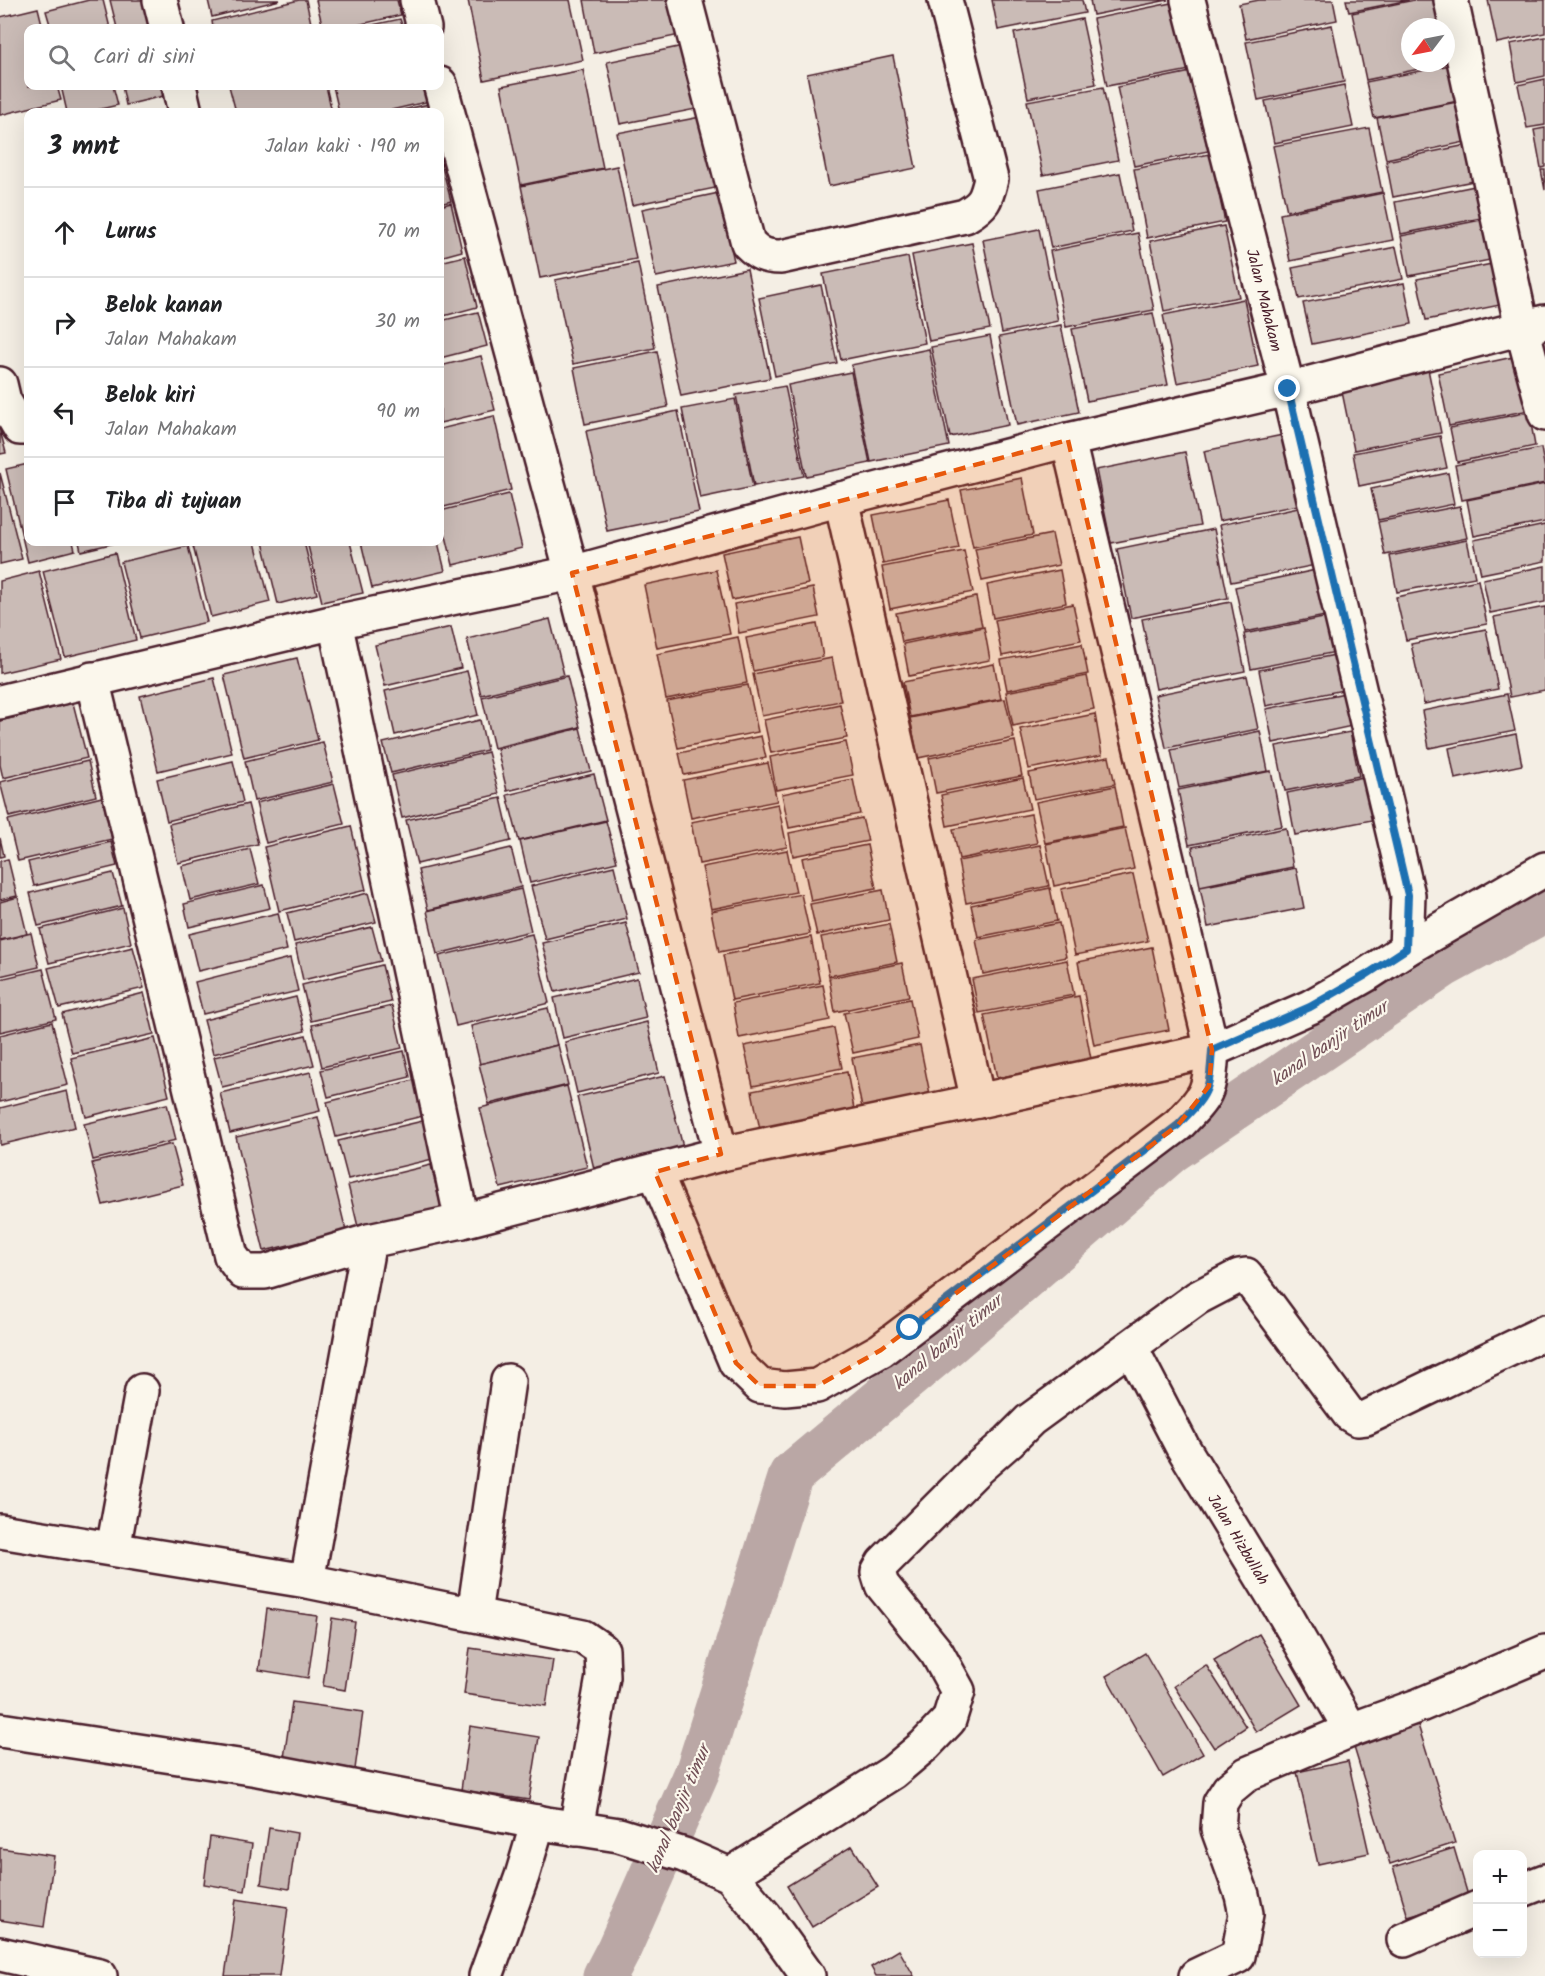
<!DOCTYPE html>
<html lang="id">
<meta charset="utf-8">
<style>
body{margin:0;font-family:Kalam,sans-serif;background:#f2f2f2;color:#202124}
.controls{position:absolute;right:18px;bottom:18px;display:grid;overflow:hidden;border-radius:12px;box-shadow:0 6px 24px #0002}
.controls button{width:54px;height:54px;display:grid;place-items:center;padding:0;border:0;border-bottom:2px solid #e0e0e0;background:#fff;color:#202124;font:30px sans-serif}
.compass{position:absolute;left:1401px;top:18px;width:54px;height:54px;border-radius:50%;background:#fff;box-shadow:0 6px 24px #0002;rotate:238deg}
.stop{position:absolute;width:18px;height:18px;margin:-14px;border:4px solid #1f6fb2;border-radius:50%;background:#fff}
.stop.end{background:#1f6fb2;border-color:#fff;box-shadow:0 2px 6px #0008}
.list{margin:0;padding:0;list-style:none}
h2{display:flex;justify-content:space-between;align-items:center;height:78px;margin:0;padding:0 24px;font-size:26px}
h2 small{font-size:20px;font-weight:400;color:#757577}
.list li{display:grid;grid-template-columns:39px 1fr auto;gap:18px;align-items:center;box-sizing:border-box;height:90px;padding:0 24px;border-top:2px solid #e0e0e0}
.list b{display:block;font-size:22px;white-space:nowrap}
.list p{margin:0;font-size:20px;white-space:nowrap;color:#757577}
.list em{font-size:20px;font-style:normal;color:#757577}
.icon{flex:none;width:33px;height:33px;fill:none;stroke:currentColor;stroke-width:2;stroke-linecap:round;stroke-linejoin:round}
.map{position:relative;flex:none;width:1545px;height:1976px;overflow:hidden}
.search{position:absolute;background:#fff;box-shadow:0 6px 24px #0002;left:24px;top:24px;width:420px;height:66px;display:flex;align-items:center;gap:15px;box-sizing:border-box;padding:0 21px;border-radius:12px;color:#757577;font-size:22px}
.panel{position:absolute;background:#fff;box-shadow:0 6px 24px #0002;left:24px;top:108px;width:420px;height:438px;border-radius:12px}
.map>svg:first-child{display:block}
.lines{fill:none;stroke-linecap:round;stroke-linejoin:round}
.canal{stroke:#baa7a5;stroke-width:45}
.building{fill:#cabbb6;stroke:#4a1f2b;stroke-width:1.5}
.minor-casing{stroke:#4a1f2b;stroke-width:38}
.minor{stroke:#fbf7ec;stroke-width:33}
.route{stroke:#1f6fb2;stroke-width:8}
.marked{fill:#e8590c;fill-opacity:0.2;stroke:#e8590c;stroke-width:4.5;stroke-dasharray:12 8;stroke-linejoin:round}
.labels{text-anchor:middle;stroke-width:4.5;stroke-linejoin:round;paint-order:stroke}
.street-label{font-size:16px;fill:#4a1f2b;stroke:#fbf7ec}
.water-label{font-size:18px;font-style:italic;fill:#714f56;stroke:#fbf7ec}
</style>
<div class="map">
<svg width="1545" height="1976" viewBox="0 0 1545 1976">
<rect width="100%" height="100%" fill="#f4eee4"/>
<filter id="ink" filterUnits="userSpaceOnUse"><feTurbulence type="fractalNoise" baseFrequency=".0167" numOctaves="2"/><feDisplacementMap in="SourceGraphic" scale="12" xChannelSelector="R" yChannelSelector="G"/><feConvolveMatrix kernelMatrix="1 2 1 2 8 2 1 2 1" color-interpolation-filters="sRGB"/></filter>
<g filter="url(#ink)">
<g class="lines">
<path class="canal" d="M605,1976L618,1951L698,1770L791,1475L949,1343L1171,1151L1444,965L1545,910"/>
</g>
<g class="building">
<path d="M89,0H103L110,28H51L46,11Z"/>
<path d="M110,0H147L154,28H117Z"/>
<path d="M208,0H280L212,17Z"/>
<path d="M299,0H306L312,28H213L212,21Z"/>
<path d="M316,0H397L401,15L344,28H323Z"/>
<path d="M468,0H570L583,60L484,80Z"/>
<path d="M584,0H673L680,35L594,53Z"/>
<path d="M992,0H1082L1085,13L998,30Z"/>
<path d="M1090,0H1168L1093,15Z"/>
<path d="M1259,0H1333L1337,20L1246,39L1239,4Z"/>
<path d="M1346,0H1409L1349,12Z"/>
<path d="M1414,0H1435L1440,27H1410V63H1446V55L1448,63L1366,80L1352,13Z"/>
<path d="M1488,0H1545V33L1497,43Z"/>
<path d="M1176,2L1190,70L1107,86L1093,19Z"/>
<path d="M38,8L43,28H28V86H57L61,100L0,115V17Z"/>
<path d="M400,19L403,28H358Z"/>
<path d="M1082,19L1096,84L1028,98L1014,33Z"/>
<path d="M1332,25L1344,82L1258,100L1246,42Z"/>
<path d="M1545,37V76L1517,82L1510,44Z"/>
<path d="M683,46L696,109L620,124L607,62Z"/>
<path d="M893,56L916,168L829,186L807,74Z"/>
<path d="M1450,65L1458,101L1374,118L1366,82Z"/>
<path d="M583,70L603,168L521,185L501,86Z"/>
<path d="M1191,72L1208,151L1134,166L1117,87Z"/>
<path d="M1545,79V125L1527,128L1518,85Z"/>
<path d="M1344,85L1353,127L1274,143L1265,101Z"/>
<path d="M61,86H113L118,105L88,112H67Z"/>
<path d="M122,86H178L180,92L126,105Z"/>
<path d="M229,86H326L332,112H236Z"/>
<path d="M333,86H426L430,101L383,112H339Z"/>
<path d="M1103,87L1118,160L1043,175L1027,101Z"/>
<path d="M1457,102L1465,142L1386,159L1377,118Z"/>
<path d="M429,104L431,112H394Z"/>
<path d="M706,116L720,187L632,205L617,133Z"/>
<path d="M1369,128L1382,192L1287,211L1273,146Z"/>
<path d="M1545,128V167L1541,168L1534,130Z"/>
<path d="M1467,145L1474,181L1393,197L1386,161Z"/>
<path d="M1210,154L1225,222L1147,238L1134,169Z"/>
<path d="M440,159L451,201L440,204Z"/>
<path d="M617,166L636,259L540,278L521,186Z"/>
<path d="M1541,170H1545V190Z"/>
<path d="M1120,173L1132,231L1051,248L1039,189Z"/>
<path d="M1475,186L1481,218L1401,234L1395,202Z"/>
<path d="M719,193L734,261L656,277L642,209Z"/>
<path d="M1383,193L1393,240L1290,261L1280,214Z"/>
<path d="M451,203L462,251L440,257V206Z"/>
<path d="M1481,220L1490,260L1409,276L1401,236Z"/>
<path d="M1224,226L1239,297L1164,311L1150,241Z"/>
<path d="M1039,229L1058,321L1002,333L983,240Z"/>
<path d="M1138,233L1154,310L1066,327L1050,251Z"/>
<path d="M972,243L990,329L929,341L912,255Z"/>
<path d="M1396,247L1403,279L1299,299L1292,268Z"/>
<path d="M465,256L477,307L440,317V262Z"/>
<path d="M908,257L925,343L841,360L823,274Z"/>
<path d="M638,263L655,348L573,364L555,280Z"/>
<path d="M1492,264L1500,305L1426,320L1417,279Z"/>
<path d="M747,269L770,378L681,396L658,287Z"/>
<path d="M1404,283L1412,324L1312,344L1303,303Z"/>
<path d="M821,285L837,363L775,376L759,298Z"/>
<path d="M1244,299L1258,366L1177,383L1163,315Z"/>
<path d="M478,312L487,346L440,358V321Z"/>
<path d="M1153,313L1168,385L1087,401L1072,329Z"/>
<path d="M1061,325L1079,412L1017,425L999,337Z"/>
<path d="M990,336L1008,425L950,437L931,347Z"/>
<path d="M929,349L949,446L871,462L851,365Z"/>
<path d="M657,351L668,407L585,424L574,368Z"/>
<path d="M481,356L495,410L440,423V366Z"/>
<path d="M1518,356L1529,410L1449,426L1438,373Z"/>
<path d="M1428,369L1441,433L1354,450L1341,387Z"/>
<path d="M851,372L870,463L806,476L788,385Z"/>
<path d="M785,386L804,476L754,486L736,395Z"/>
<path d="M735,399L753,487L700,498L682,409Z"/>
<path d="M678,411L699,512L607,531L586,431Z"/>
<path d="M1529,412L1535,446L1457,462L1450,428Z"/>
<path d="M494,416L511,490L440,508V429Z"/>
<path d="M0,430L6,453L0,454Z"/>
<path d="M1283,435L1298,505L1219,521L1204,451Z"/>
<path d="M1440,436L1447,468L1359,486L1353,453Z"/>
<path d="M1541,448L1545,469V483L1462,500L1455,465Z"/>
<path d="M1185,452L1200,526L1111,543L1096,470Z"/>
<path d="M28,464V542H73L75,550L28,562L6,469Z"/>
<path d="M0,473L22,559L0,564Z"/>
<path d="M1448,473L1454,504L1378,520L1371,489Z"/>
<path d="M1022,478L1033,535L973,547L961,490Z"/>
<path d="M1545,484V522L1474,536L1467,500Z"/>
<path d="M509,494L522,548L453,565L440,511Z"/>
<path d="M949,500L959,548L883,564L873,515Z"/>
<path d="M1460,506L1467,538L1385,555L1378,522Z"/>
<path d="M1303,507L1316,565L1231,582L1219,525Z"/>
<path d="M1545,525V561L1481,574L1474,540Z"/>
<path d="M1214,529L1228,598L1131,618L1117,549Z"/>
<path d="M1052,534L1059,565L982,581L975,549Z"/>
<path d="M798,537L808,584L732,600L722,553Z"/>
<path d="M1467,540L1475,577L1397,592L1390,556Z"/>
<path d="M79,542H119L81,551Z"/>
<path d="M213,542H255L270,602L211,617L193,546Z"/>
<path d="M263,542H304L317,594L278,604Z"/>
<path d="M307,542H350L363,593L322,602Z"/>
<path d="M361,542H438L445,571L372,588Z"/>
<path d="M188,546L207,622L140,638L121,562Z"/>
<path d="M964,551L973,592L890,609L882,567Z"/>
<path d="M115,553L136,640L65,657L43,571Z"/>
<path d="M1545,566V602L1490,613L1483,579Z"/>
<path d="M716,570L730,634L657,648L644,585Z"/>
<path d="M1060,570L1066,603L993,618L987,585Z"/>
<path d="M1316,570L1325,616L1245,632L1235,587Z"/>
<path d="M39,571L61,659L0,673V581Z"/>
<path d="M1478,580L1487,624L1406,640L1396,597Z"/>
<path d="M813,588L819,617L739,633L734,604Z"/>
<path d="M976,597L982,626L902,642L896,613Z"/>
<path d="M1231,602L1245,671L1156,689L1142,619Z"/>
<path d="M1073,604L1081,640L1002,656L995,620Z"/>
<path d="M1545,607V690L1510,697L1494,617Z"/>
<path d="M1328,617L1336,652L1251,669L1244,634Z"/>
<path d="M550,619L564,675L481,695L467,639Z"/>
<path d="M817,624L823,657L753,671L746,638Z"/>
<path d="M451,627L461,668L385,686L375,645Z"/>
<path d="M984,627L990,660L909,676L903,644Z"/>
<path d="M1486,629L1498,689L1424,704L1411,644Z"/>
<path d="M738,637L747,683L666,699L657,654Z"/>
<path d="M1082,644L1088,674L1007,690L1001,660Z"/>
<path d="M1335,655L1343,690L1266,706L1259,670Z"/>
<path d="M297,658L318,740L244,758L224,675Z"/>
<path d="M832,658L841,701L762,716L753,674Z"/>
<path d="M994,664L1001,699L910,717L903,682Z"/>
<path d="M467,671L478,715L395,735L385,691Z"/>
<path d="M567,676L580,727L494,748L482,697Z"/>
<path d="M1087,676L1094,709L1013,726L1006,692Z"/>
<path d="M1247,676L1258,729L1166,748L1155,695Z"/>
<path d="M214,678L232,753L158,771L140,696Z"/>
<path d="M748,685L758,732L678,748L667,701Z"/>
<path d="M1345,693L1352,726L1273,743L1266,709Z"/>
<path d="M1507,694L1515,731L1429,748L1422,711Z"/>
<path d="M1005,699L1014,738L918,758L910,718Z"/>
<path d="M73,703L87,758L3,778L0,765V721Z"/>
<path d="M840,704L847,738L771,753L764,720Z"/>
<path d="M1095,714L1102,755L1029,769L1020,729Z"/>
<path d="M480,720L487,750L391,773L383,743Z"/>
<path d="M580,728L591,771L507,791L497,749Z"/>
<path d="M1260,731L1268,771L1179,788L1171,750Z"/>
<path d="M1350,732L1359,776L1285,791L1276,746Z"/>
<path d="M1516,734L1522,765L1455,779L1449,748Z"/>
<path d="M761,736L766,758L684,775L679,753Z"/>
<path d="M1015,741L1022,776L936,793L929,758Z"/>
<path d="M323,742L333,782L254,801L245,761Z"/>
<path d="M846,742L853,775L776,790L770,757Z"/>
<path d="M488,752L499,794L402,818L392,775Z"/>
<path d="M1109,757L1115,784L1034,799L1029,773Z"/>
<path d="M88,761L96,796L9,817L0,782Z"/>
<path d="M233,761L243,802L167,821L157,779Z"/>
<path d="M768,763L777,801L691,818L683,780Z"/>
<path d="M1271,771L1282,826L1189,845L1178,790Z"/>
<path d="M594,774L606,820L519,841L507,795Z"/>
<path d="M1368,776L1377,819L1295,835L1287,793Z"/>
<path d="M1023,778L1030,809L947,826L941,795Z"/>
<path d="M853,779L860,814L789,828L782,794Z"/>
<path d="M334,784L344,824L266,843L256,803Z"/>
<path d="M1115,786L1123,827L1045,843L1036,802Z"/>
<path d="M102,797L112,839L18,861L8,820Z"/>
<path d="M501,798L511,841L417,864L406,820Z"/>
<path d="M248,804L258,844L178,863L169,824Z"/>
<path d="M778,804L787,847L699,864L691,822Z"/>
<path d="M1031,814L1037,843L959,859L953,829Z"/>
<path d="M862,818L868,841L793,856L789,833Z"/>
<path d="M606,821L617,862L530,883L520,841Z"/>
<path d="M351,826L366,890L279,911L264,847Z"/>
<path d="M1125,828L1134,869L1054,886L1046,844Z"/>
<path d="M1286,828L1293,867L1200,886L1192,847Z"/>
<path d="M0,838L4,856L0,857Z"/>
<path d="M111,842L117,866L34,886L28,862Z"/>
<path d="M867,845L876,888L811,901L802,858Z"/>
<path d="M1040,845L1049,886L966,903L958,861Z"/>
<path d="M511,848L521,887L428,910L418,870Z"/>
<path d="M250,849L259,884L190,900L182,866Z"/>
<path d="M787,850L796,892L711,909L702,867Z"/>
<path d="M8,859L17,896L0,900V861Z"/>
<path d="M614,866L627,919L545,939L531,886Z"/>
<path d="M1296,868L1304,908L1208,927L1200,887Z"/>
<path d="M113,873L122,906L38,926L30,893Z"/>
<path d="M1133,874L1148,941L1075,955L1061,889Z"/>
<path d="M264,885L270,908L189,927L184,904Z"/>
<path d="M1050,888L1057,921L978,937L971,905Z"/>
<path d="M521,889L531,931L437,954L427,911Z"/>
<path d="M883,890L889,920L817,935L810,904Z"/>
<path d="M368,893L376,922L294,942L287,913Z"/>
<path d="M801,894L810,934L719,952L711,911Z"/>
<path d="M18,897L27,934L0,940V902Z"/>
<path d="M123,908L131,943L49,963L40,929Z"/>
<path d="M278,913L287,950L198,971L189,934Z"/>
<path d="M626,923L639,972L555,992L542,943Z"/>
<path d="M1059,923L1066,957L983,974L976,940Z"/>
<path d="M889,924L897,962L829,976L821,937Z"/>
<path d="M372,927L381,961L303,980L295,945Z"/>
<path d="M31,933L39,967L0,976V941Z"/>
<path d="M532,934L549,1003L456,1026L439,956Z"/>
<path d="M811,937L820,983L732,1000L723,955Z"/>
<path d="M133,947L144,988L59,1008L48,968Z"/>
<path d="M1152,947L1169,1030L1094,1045L1078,962Z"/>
<path d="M290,958L298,991L203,1014L195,982Z"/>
<path d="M1067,960L1074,995L979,1013L972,979Z"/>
<path d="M902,963L909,996L835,1012L829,978Z"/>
<path d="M382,965L391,1002L311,1021L302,985Z"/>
<path d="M43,969L56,1019L0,1032V979Z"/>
<path d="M637,978L646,1018L563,1038L554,998Z"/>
<path d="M823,985L830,1020L739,1038L733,1003Z"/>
<path d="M144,993L154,1034L72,1053L62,1014Z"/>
<path d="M1079,996L1091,1059L997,1078L984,1015Z"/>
<path d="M296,997L305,1031L213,1054L204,1020Z"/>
<path d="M910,999L918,1039L853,1053L844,1013Z"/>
<path d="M392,1006L402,1048L322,1067L312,1025Z"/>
<path d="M548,1008L557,1045L480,1064L471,1026Z"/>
<path d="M52,1022L68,1085L0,1102V1035Z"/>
<path d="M647,1022L659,1073L577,1093L565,1042Z"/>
<path d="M834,1028L842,1068L753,1086L744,1046Z"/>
<path d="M306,1035L314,1065L222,1087L214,1057Z"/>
<path d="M155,1038L169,1096L86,1117L71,1058Z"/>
<path d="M558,1045L568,1085L489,1104L479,1064Z"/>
<path d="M920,1045L930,1094L862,1108L852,1058Z"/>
<path d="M404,1051L410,1077L328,1097L321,1070Z"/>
<path d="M311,1072L320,1111L230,1133L220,1093Z"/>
<path d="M847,1072L855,1114L761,1134L752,1091Z"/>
<path d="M665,1076L684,1151L595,1173L577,1097Z"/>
<path d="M418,1079L427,1115L336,1137L327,1102Z"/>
<path d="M567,1086L587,1167L500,1188L480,1108Z"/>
<path d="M67,1091L75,1127L0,1145V1108Z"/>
<path d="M167,1104L176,1140L93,1160L84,1124Z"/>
<path d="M318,1117L346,1231L264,1251L236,1137Z"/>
<path d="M427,1120L437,1158L348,1179L338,1141Z"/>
<path d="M172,1144L183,1185L103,1205L92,1163Z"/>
<path d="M431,1165L442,1211L359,1231L348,1185Z"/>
<path d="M267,1609L317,1616L308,1678L259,1670Z"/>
<path d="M332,1618L355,1622L345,1690L323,1686Z"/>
<path d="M1259,1634L1301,1705L1256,1732L1214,1660Z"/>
<path d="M470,1648L553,1660L546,1706L464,1694Z"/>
<path d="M1145,1653L1203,1754L1163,1777L1106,1676Z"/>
<path d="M1206,1665L1246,1727L1214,1748L1174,1686Z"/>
<path d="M292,1702L363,1712L355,1769L284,1758Z"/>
<path d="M1418,1725L1455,1843L1390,1864L1353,1744Z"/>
<path d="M470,1726L539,1737L529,1800L461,1790Z"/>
<path d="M1348,1761L1369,1853L1318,1864L1297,1772Z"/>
<path d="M269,1828L297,1833L289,1889L261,1884Z"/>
<path d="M210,1837L252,1844L245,1891L204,1884Z"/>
<path d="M852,1846L878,1887L812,1927L787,1886Z"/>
<path d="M0,1848L54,1856L44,1927L0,1920Z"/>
<path d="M1454,1848L1469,1899L1408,1917L1393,1867Z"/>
<path d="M236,1899L288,1907L279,1976H225Z"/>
<path d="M899,1950L914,1976H876L871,1967Z"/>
</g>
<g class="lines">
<g class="minor-casing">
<g id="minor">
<path d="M160,0L167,28"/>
<path d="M417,0L424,28"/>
<path d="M685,0L748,243C759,254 765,257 781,257L965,216C984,205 986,200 991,179L945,0"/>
<path d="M1451,0L1522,328L1545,414"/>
<path d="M440,84L572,573L721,1154"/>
<path d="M179,86L185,112"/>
<path d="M0,384L4,401L20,428H28"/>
<path d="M841,499L978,1101"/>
<path d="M335,622L462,1221"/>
<path d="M92,679L231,1256L243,1272H265L369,1241L462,1221L721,1154L978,1101L1212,1050L1068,440"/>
<path d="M0,702L335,622L572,573L841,499L1068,440L1288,389L1545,322"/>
<path d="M1406,949L1545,869"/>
<path d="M655,1172L736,1363L760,1386L785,1389L817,1386L881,1350L1178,1125C1209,1093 1209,1093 1212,1050L1310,1007L1366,975L1406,949L1408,895L1288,389L1188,0"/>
<path d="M369,1241L307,1581L583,1637L602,1650L603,1677L576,1829"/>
<path d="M1131,1348L1182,1446L1286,1617L1351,1730"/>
<path d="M0,1531L307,1581"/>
<path d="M113,1549L142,1391"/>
<path d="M474,1614L508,1381"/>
<path d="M0,1730L258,1769L547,1824L619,1835L684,1855L730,1875L765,1916L808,1976"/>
<path d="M730,1875L893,1772L925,1745L949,1720L958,1691L937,1653L882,1585L878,1572L883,1563L977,1469L1009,1441L1030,1420L1197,1298L1239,1276L1246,1275L1349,1414L1357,1419L1366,1418L1545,1332"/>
<path d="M1522,1890L1545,1881"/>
<path d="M1404,1940L1478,1908"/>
<path d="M0,1954L100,1976"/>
<path d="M486,1976L522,1876L538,1822"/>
<path d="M1196,1976L1238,1956L1246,1914L1242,1895L1218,1829L1220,1803L1229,1789L1247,1774L1351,1730L1420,1705L1545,1652"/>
</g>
</g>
<use href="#minor" class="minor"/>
</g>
</g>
<g class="lines" filter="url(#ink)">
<path class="route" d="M910,1328L1178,1125C1209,1093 1209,1093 1212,1050L1310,1007L1366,975L1406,949L1408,895L1288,389"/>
</g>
<path class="marked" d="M1068,440L1212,1050L1209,1086L1178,1125L881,1350L817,1386H760L736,1363L655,1172L721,1154L572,573Z"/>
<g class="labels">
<g class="street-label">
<text transform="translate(1265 300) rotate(76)" y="6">Jalan Mahakam</text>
<text transform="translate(1239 1539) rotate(59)" y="6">Jalan Hizbullah</text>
</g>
<g class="water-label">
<text transform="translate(1329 1043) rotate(-34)" y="6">kanal banjir timur</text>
<text transform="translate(947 1342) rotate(-40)" y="6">kanal banjir timur</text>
<text transform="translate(678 1809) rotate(-67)" y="6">kanal banjir timur</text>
</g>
</g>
</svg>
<div class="controls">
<button>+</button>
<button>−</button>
</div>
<svg class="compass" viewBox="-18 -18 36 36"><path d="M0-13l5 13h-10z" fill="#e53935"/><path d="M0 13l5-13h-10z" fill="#757577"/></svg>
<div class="stop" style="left:910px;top:1328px"></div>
<div class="stop end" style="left:1288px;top:389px"></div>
<div class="search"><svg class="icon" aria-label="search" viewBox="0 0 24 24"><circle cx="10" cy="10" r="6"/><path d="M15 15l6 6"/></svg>Cari di sini</div>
<section class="panel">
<h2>3 mnt<small>Jalan kaki · 190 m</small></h2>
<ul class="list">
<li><svg class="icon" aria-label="ahead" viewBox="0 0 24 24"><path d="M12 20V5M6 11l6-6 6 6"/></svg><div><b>Lurus</b></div><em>70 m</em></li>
<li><svg class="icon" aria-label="right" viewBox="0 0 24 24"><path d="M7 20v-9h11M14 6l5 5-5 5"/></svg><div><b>Belok kanan</b><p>Jalan Mahakam</p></div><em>30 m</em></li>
<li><svg class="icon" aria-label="left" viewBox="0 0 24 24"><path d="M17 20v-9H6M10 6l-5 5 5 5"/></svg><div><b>Belok kiri</b><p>Jalan Mahakam</p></div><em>90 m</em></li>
<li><svg class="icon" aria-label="arrive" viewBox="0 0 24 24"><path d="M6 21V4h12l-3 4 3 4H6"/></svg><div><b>Tiba di tujuan</b></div></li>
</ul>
</section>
</div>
